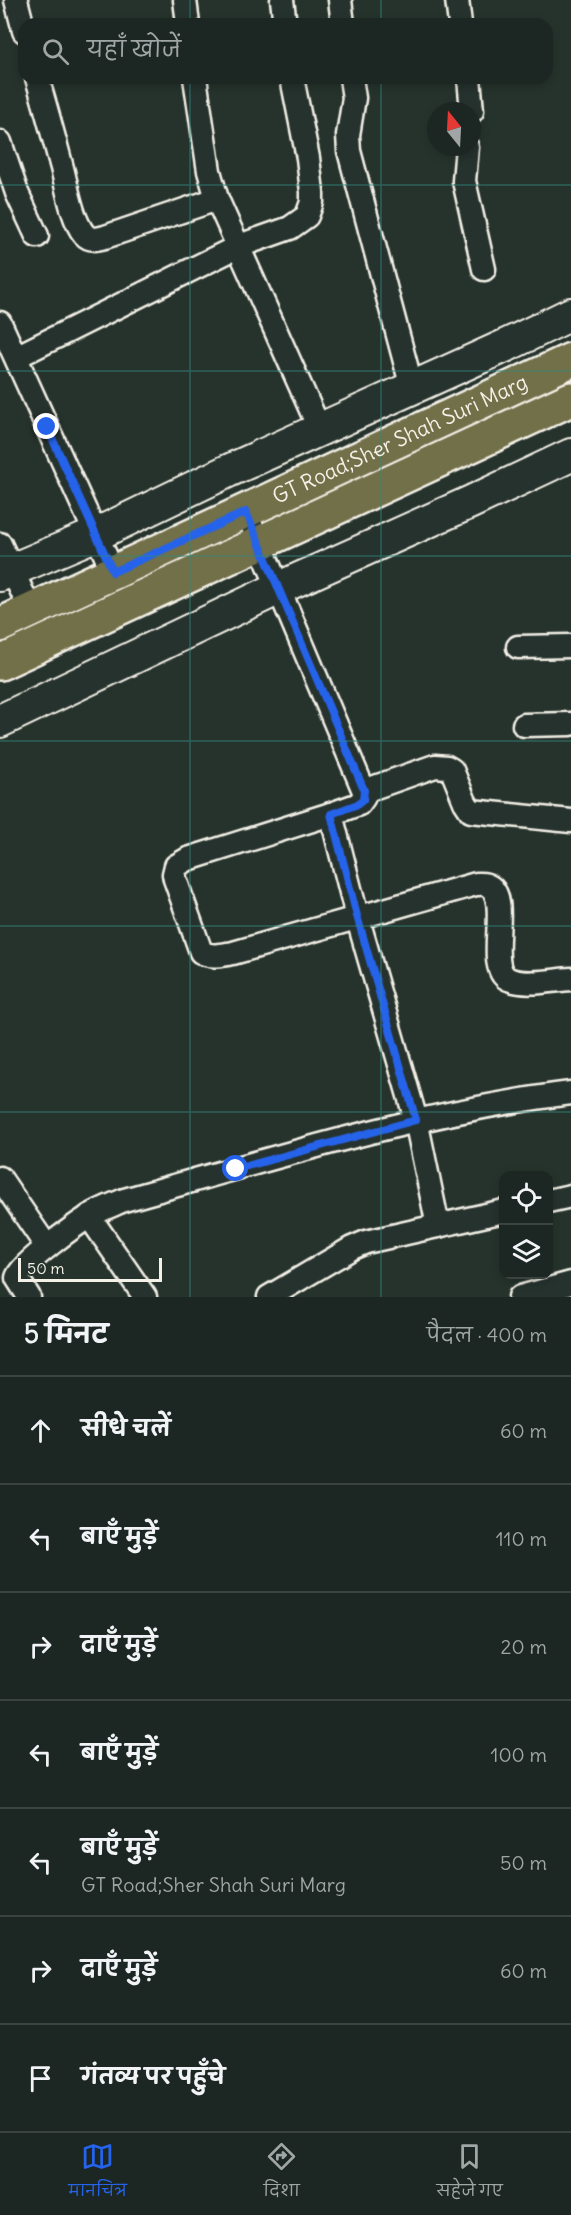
<!DOCTYPE html>
<html lang="hi">
<meta charset="utf-8">
<style>
body{margin:0;font-family:Delius,"Playpen Sans Deva",sans-serif;background:#29322f;color:#f1f3f6}
.controls{position:absolute;right:18px;bottom:18px;display:grid;overflow:hidden;border-radius:12px;box-shadow:0 3px 9px #0003}
.controls button{width:54px;height:54px;display:grid;place-items:center;padding:0;border:0;border-bottom:2px solid #3a4340;background:#1c2622;color:#f1f3f6;font:30px sans-serif}
.compass{position:absolute;left:427px;top:102px;width:54px;height:54px;border-radius:50%;background:#1c2622;box-shadow:0 3px 9px #0003;rotate:342deg}
.scale{position:absolute;left:18px;bottom:15px;width:144px;box-sizing:border-box;padding-left:6px;border:3px solid #f4f1e8;border-top:0;font-size:16px;line-height:21px;white-space:nowrap;color:#f4f1e8;-webkit-text-stroke:4px #26332d;paint-order:stroke}
.stop{position:absolute;width:18px;height:18px;margin:-14px;border:4px solid #2563eb;border-radius:50%;background:#fff}
.stop.end{background:#2563eb;border-color:#fff;box-shadow:0 2px 6px #0008}
.list{margin:0;padding:0;list-style:none}
h2{display:flex;justify-content:space-between;align-items:center;height:78px;margin:0;padding:0 24px;font-size:26px}
h2 small{font-size:20px;font-weight:400;color:#a0a5a5}
.list li{display:grid;grid-template-columns:39px 1fr auto;gap:18px;align-items:center;box-sizing:border-box;height:108px;padding:0 24px;border-top:2px solid #3a4340}
.list b{display:block;font-size:22px;white-space:nowrap}
.list p{margin:0;font-size:20px;white-space:nowrap;color:#a0a5a5}
.list em{font-size:20px;font-style:normal;color:#a0a5a5}
.icon{flex:none;width:33px;height:33px;fill:none;stroke:currentColor;stroke-width:2;stroke-linecap:round;stroke-linejoin:round}
.map{position:relative;flex:none;width:571px;height:1297px;overflow:hidden}
.search{position:absolute;background:#1c2622;box-shadow:0 3px 9px #0003;left:18px;right:18px;top:18px;height:66px;display:flex;align-items:center;gap:15px;box-sizing:border-box;padding:0 21px;border-radius:18px;color:#a0a5a5;font-size:22px}
.sheet{height:834px;background:#1c2622}
nav{display:flex;justify-content:space-around;align-items:center;box-sizing:border-box;height:84px;border-top:2px solid #3a4340;background:#1c2622;font-size:16px;color:#a0a5a5}
nav a{display:grid;justify-items:center;gap:3px}
nav .on{color:#2563eb}
.map>svg:first-child{display:block}
.lines{fill:none;stroke-linecap:round;stroke-linejoin:round}
.street-casing{stroke:#f4f1e8;stroke-width:27}
.secondary-casing{stroke:#f4f1e8;stroke-width:36}
.primary-casing{stroke:#f4f1e8;stroke-width:38}
.street{stroke:#26332d;stroke-width:22}
.secondary{stroke:#26332d;stroke-width:32}
.primary{stroke:#726f4a;stroke-width:33}
.route{stroke:#2563eb;stroke-width:8}
.grid{fill:none;stroke:#318880;stroke-width:1.5;stroke-opacity:0.55}
.labels{text-anchor:middle;stroke-width:4.5;stroke-linejoin:round;paint-order:stroke}
.street-label{font-size:21px;fill:#f4f1e8;stroke:#26332d}
</style>
<div class="map">
<svg width="571" height="1297" viewBox="0 0 571 1297">
<rect width="100%" height="100%" fill="#26332d"/>
<filter id="ink" filterUnits="userSpaceOnUse"><feTurbulence type="fractalNoise" baseFrequency=".0167" numOctaves="2"/><feDisplacementMap in="SourceGraphic" scale="12" xChannelSelector="R" yChannelSelector="G"/><feConvolveMatrix kernelMatrix="1 2 1 2 8 2 1 2 1" color-interpolation-filters="sRGB"/></filter>
<g filter="url(#ink)">
<g class="lines">
<g class="street-casing">
<g id="street">
<path d="M16,0L24,31"/>
<path d="M185,0L188,24"/>
<path d="M282,0L285,24"/>
<path d="M340,0L343,24"/>
<path d="M457,0L460,24"/>
<path d="M37,78C46,108 54,138 62,168C67,187 72,219 84,234C90,241 98,239 105,237L217,199"/>
<path d="M195,78L209,171L217,199L320,430"/>
<path d="M351,78L354,98L348,135L349,151L412,388"/>
<path d="M469,78L472,111"/>
<path d="M0,142L17,193L37,236"/>
<path d="M467,147L464,181L484,269"/>
<path d="M0,323L113,572"/>
<path d="M16,357L239,246L290,228L307,216L312,202V192L308,158L292,78"/>
<path d="M254,530L364,791V797L359,804L331,814L188,859L176,866L174,874L175,879L201,952C212,958 221,955 233,953L476,884C480,884 485,883 489,886C513,900 482,972 511,980C528,986 553,980 571,979"/>
<path d="M0,544L31,611"/>
<path d="M518,647L571,646"/>
<path d="M524,725L571,724"/>
<path d="M364,791L435,766L447,767L452,770L465,802L471,811L571,821"/>
<path d="M331,814L357,916L416,1120L438,1226"/>
<path d="M0,1178L47,1247"/>
<path d="M548,1201L571,1196"/>
<path d="M89,1216L145,1297"/>
<path d="M29,1297L17,1278C18,1266 77,1224 90,1216C101,1209 113,1205 124,1200C272,1159 419,1112 571,1093"/>
<path d="M269,1297L352,1248L366,1242L504,1211"/>
<path d="M520,1297L571,1283"/>
</g>
</g>
<g class="secondary-casing">
<g id="secondary">
<path d="M0,575L97,534L228,471L507,345L571,314"/>
<path d="M0,721L279,588L471,502L571,455"/>
</g>
</g>
<g class="primary-casing">
<g id="primary">
<path id="s1" d="M0,625L571,360"/>
<path d="M0,663L571,399"/>
</g>
</g>
<use href="#street" class="street"/>
<use href="#secondary" class="secondary"/>
<use href="#primary" class="primary"/>
</g>
</g>
<g class="lines" filter="url(#ink)">
<path class="route" d="M47,427L113,572L246,512L364,790L363,800L358,804L331,814L357,916L416,1120L236,1169"/>
</g>
<path class="grid" d="M190,0V24M381,0V24M190,78V1297M381,78V1297M0,185H571M0,371H571M0,556H571M0,741H571M0,926H571M0,1112H571"/>
<g class="labels">
<g class="street-label">
<text dy="7" stroke="none"><textPath href="#s1" startOffset="441">GT Road;Sher Shah Suri Marg</textPath></text>
</g>
</g>
</svg>
<div class="controls">
<button><svg class="icon" aria-label="locate" viewBox="0 0 24 24"><circle cx="12" cy="12" r="6"/><path d="M12 2v4M12 18v4M2 12h4M18 12h4"/></svg></button>
<button><svg class="icon" aria-label="layers" viewBox="0 0 24 24"><path d="M12 4l9 5-9 5-9-5zM3 14l9 5 9-5"/></svg></button>
</div>
<svg class="compass" viewBox="-18 -18 36 36"><path d="M0-13l5 13h-10z" fill="#e53935"/><path d="M0 13l5-13h-10z" fill="#a0a5a5"/></svg>
<div class="scale">50 m</div>
<div class="stop" style="left:236px;top:1169px"></div>
<div class="stop end" style="left:47px;top:427px"></div>
<div class="search"><svg class="icon" aria-label="search" viewBox="0 0 24 24"><circle cx="10" cy="10" r="6"/><path d="M15 15l6 6"/></svg>यहाँ खोजें</div>
</div>
<section class="sheet">
<h2>5 मिनट<small>पैदल · 400 m</small></h2>
<ul class="list">
<li><svg class="icon" aria-label="ahead" viewBox="0 0 24 24"><path d="M12 20V5M6 11l6-6 6 6"/></svg><div><b>सीधे चलें</b></div><em>60 m</em></li>
<li><svg class="icon" aria-label="left" viewBox="0 0 24 24"><path d="M17 20v-9H6M10 6l-5 5 5 5"/></svg><div><b>बाएँ मुड़ें</b></div><em>110 m</em></li>
<li><svg class="icon" aria-label="right" viewBox="0 0 24 24"><path d="M7 20v-9h11M14 6l5 5-5 5"/></svg><div><b>दाएँ मुड़ें</b></div><em>20 m</em></li>
<li><svg class="icon" aria-label="left" viewBox="0 0 24 24"><path d="M17 20v-9H6M10 6l-5 5 5 5"/></svg><div><b>बाएँ मुड़ें</b></div><em>100 m</em></li>
<li><svg class="icon" aria-label="left" viewBox="0 0 24 24"><path d="M17 20v-9H6M10 6l-5 5 5 5"/></svg><div><b>बाएँ मुड़ें</b><p>GT Road;Sher Shah Suri Marg</p></div><em>50 m</em></li>
<li><svg class="icon" aria-label="right" viewBox="0 0 24 24"><path d="M7 20v-9h11M14 6l5 5-5 5"/></svg><div><b>दाएँ मुड़ें</b></div><em>60 m</em></li>
<li><svg class="icon" aria-label="arrive" viewBox="0 0 24 24"><path d="M6 21V4h12l-3 4 3 4H6"/></svg><div><b>गंतव्य पर पहुँचे</b></div></li>
</ul>
</section>
<nav>
<a class="on"><svg class="icon" aria-label="map" viewBox="0 0 24 24"><path d="M3 6l6-2 6 2 6-2v14l-6 2-6-2-6 2zM9 4v14M15 6v14"/></svg>मानचित्र</a>
<a><svg class="icon" aria-label="directions" viewBox="0 0 24 24"><path d="M12 3l9 9-9 9-9-9zM9 14v-3h6M13 9l2 2-2 2"/></svg>दिशा</a>
<a><svg class="icon" aria-label="saved" viewBox="0 0 24 24"><path d="M7 4h10v16l-5-4-5 4z"/></svg>सहेजे गए</a>
</nav>
